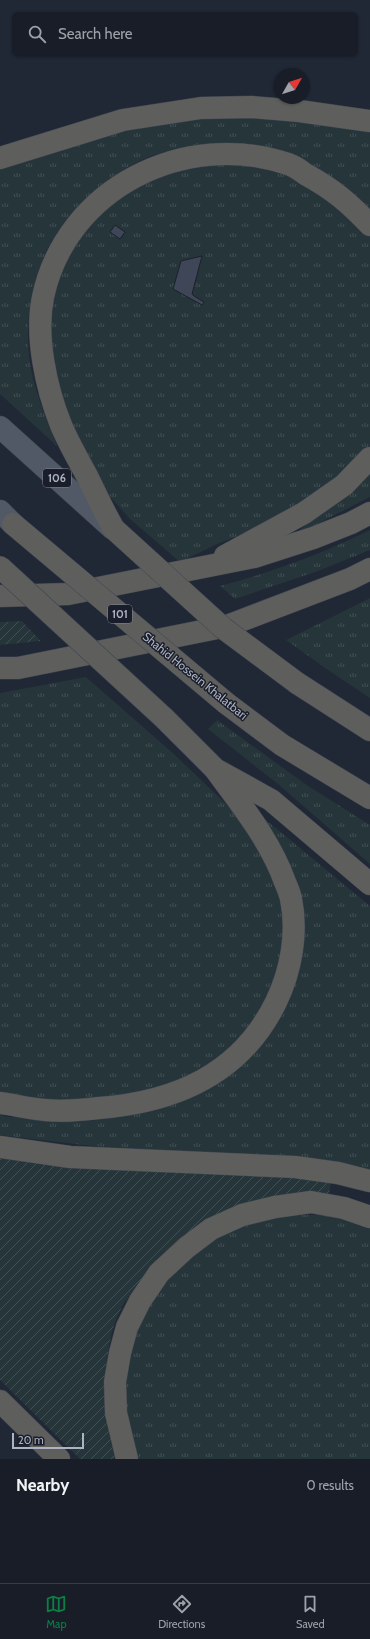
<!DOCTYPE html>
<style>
body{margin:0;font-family:Cabin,sans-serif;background:#212630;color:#f1f3f6}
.compass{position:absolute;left:274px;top:68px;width:36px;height:36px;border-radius:50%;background:#181d28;box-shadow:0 1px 3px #0004;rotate:51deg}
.scale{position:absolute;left:12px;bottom:10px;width:72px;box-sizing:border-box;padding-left:4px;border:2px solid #aeb3c3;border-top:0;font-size:11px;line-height:14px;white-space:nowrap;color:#aeb3c3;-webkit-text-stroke:3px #191e2a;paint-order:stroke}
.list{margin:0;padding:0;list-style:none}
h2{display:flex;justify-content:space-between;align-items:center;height:52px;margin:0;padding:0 16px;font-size:17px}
h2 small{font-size:13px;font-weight:400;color:#9fa2a8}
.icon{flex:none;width:22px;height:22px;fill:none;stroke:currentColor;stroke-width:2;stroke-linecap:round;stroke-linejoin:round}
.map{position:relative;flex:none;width:370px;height:1459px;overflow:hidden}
.search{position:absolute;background:#181d28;box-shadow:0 1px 3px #0004;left:12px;right:12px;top:12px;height:44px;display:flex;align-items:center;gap:10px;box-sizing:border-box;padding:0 14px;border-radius:6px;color:#9fa2a8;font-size:15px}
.sheet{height:124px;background:#181d28}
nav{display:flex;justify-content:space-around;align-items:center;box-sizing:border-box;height:56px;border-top:1px solid #363b45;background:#181d28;font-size:11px;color:#9fa2a8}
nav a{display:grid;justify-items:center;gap:2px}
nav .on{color:#0b8043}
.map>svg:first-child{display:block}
.grass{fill:url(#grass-tufts)}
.garden{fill:url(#garden-furrows)}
.building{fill:#3f4658;stroke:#1b202c}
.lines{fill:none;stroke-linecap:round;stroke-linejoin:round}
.primary-casing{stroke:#3d424f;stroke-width:23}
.trunk-casing{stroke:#3e4350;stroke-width:23}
.primary{stroke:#515866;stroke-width:22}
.trunk{stroke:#5e5e5c;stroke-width:22}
.trunk-bridge-casing{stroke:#3e4350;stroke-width:23;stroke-linecap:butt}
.trunk-bridge{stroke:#5e5e5c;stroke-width:22}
.labels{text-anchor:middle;stroke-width:3;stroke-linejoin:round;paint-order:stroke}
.shield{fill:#191e2a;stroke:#818695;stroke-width:1}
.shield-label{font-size:11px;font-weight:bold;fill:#aeb3c3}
.street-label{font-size:12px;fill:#aeb3c3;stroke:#191e2a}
</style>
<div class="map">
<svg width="370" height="1459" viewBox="0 0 370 1459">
<defs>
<pattern id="grass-tufts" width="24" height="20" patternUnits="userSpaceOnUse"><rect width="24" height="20" fill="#253539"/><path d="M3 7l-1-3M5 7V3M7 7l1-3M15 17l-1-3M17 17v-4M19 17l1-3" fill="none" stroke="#425054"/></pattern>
<pattern id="garden-furrows" width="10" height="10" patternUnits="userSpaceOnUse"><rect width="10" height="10" fill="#253539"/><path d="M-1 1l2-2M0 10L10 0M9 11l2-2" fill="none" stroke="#425054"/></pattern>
</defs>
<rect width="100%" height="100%" fill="#202735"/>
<g class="grass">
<path d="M263,117L370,132V212L360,200L202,145C184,148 168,150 151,156C110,172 67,210 47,250C32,281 25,321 29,356C33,388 45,416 57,446L0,394V167C64,148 128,125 196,119C218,117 240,118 263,117Z"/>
<path d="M214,161L287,172L361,224L370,236V446L348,469L296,508L254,530L217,544L180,562L130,519L113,500L97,480L70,430L48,355L54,286L86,226L141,181Z"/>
<path d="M370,470V497L319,523L297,532Z"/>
<path d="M370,530V550L318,571L235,599L220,586C272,572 322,554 370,530Z"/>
<path d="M370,598V698L328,670L286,640Z"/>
<path d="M86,677L175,755L222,800L240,820L255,840L279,892L284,936L281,962L261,1013L232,1050L195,1074L143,1094L51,1102L0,1094V693Z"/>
<path d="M217,720L308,786L370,825V864L278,784L208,729Z"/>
<path d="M259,814L370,906V1172L304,1157L192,1152L92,1146L0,1135V1115L8,1117L91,1121L133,1113L251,1055L276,1026L299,967Z"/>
<path d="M330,1214L370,1224V1459H133L126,1435L124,1369L140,1317L178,1265L229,1228L277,1216Z"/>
</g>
<g class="garden">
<path d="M22,621L41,641L0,645V622Z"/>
<path d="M0,1154L299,1176L331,1181L329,1195L181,1239C163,1254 148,1270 134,1290C130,1295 125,1301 122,1307C106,1336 105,1373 108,1405C109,1424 110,1441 116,1459H80L0,1380Z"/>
</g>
<g class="building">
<path d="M115,225L125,232L120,239L110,232Z"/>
<path d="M202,256L192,294L194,296L204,302L202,305L173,289L181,261Z"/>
</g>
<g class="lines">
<g class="primary-casing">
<g id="primary">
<path d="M0,427L113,529"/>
<path d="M0,511L13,524"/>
</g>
</g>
<g class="trunk-casing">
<g id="trunk">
<path d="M0,158L123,120L201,108L252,107L299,111L370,121"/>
<path d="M114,529C104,512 96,494 87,476C78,459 68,442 61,425C46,388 35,336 43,297C66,188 185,129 288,164C294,166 300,170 305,174C333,189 349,203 370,225"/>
<path d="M225,556L304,513L344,485L370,458"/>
<path d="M0,596L68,594L254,557L313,538L351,523L370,513"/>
<path d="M0,668H18L227,626L350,579L370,569"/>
<path d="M297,683L370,730"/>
<path d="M226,703L282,745L370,798"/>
<path d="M164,718L215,769L271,800L370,884"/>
<path d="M0,1103C15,1105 30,1109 45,1110C62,1112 82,1110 99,1108C176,1102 241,1074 276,1002C291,971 298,933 291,899C290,893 287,887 285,882C270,840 241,805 215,769"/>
<path d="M0,1147L70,1157L295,1167L338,1173L370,1181"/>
<path d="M0,1401L59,1459"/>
<path d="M127,1459L116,1413L115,1382L120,1353L127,1327L140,1301L159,1273L186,1248L211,1229L242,1215L275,1207L311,1202L344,1208L370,1217"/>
</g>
</g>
<use href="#primary" class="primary"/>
<use href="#trunk" class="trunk"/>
<g class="trunk-bridge-casing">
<g id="trunk-bridge">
<path d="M13,524L226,703"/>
<path d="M114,529L223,628L297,683"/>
<path d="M0,567L164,718"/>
</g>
</g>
<use href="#trunk-bridge" class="trunk-bridge"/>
</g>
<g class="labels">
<g class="shield">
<rect x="43" y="469" width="28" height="18" rx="3"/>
<rect x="108" y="605" width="24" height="18" rx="3"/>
</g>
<g class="shield-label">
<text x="57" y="482">106</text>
<text x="120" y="618">101</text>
</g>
<g class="street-label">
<text transform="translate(195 676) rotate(39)" y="4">Shahid Hossein Khalatbari</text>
</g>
</g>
</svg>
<svg class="compass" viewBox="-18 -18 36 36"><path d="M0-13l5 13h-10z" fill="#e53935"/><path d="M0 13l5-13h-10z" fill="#9fa2a8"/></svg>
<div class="scale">20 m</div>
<div class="search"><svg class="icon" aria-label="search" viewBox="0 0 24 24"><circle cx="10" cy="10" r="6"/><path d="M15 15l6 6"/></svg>Search here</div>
</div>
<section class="sheet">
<h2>Nearby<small>0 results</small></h2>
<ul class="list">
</ul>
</section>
<nav>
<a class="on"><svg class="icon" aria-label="map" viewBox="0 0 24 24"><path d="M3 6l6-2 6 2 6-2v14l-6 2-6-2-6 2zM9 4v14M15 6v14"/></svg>Map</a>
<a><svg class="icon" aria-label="directions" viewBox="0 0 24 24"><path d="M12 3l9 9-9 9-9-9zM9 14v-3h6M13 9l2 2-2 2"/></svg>Directions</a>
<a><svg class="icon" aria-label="saved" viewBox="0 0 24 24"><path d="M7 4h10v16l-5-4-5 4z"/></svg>Saved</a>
</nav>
